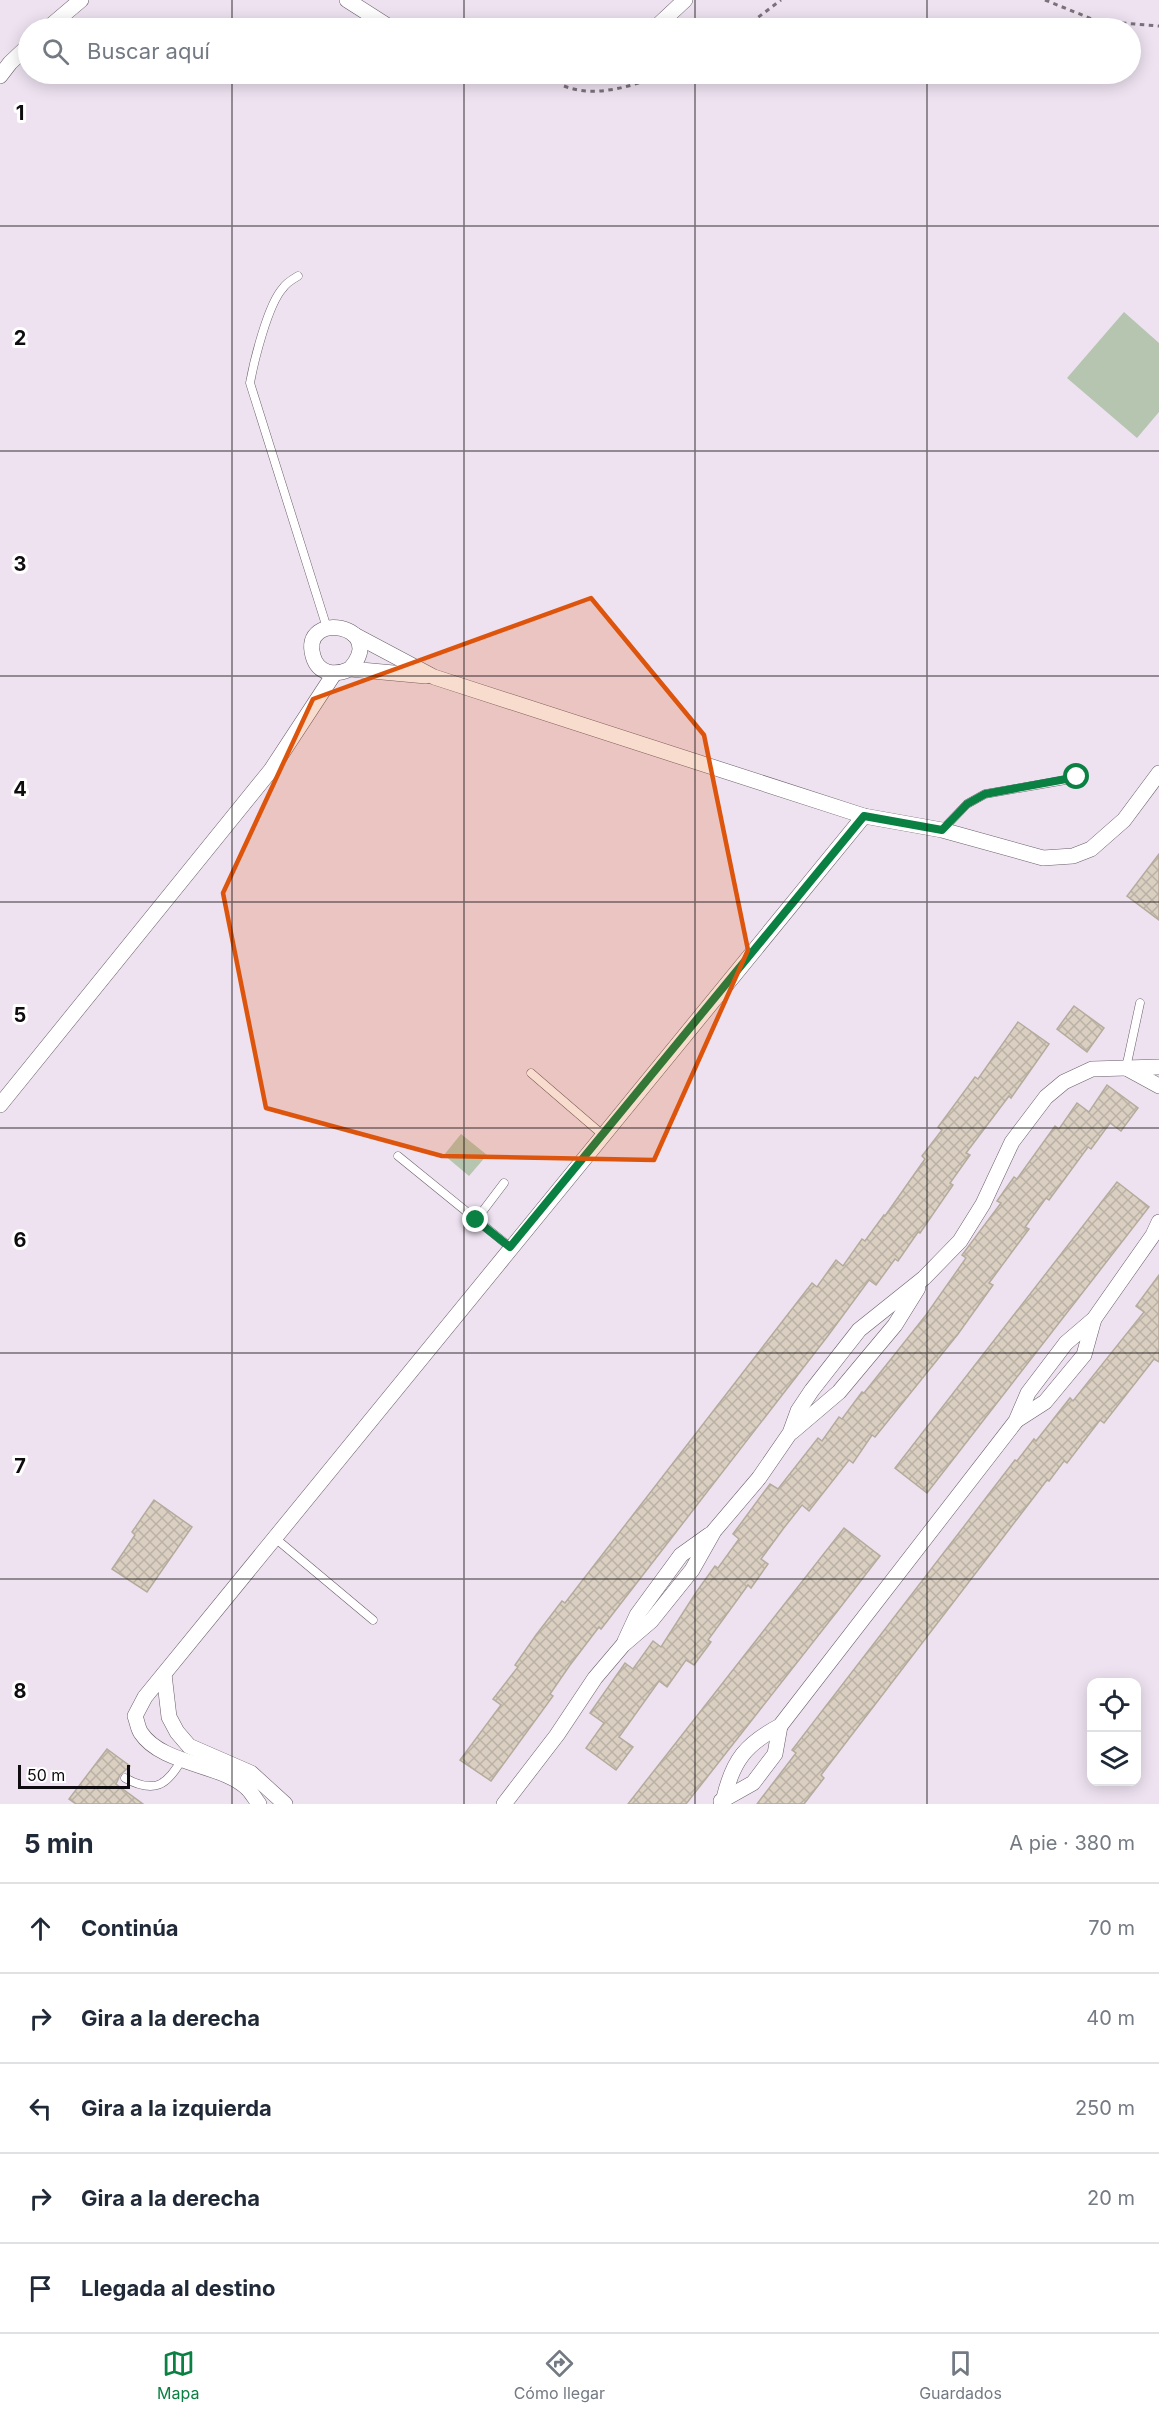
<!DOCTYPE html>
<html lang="es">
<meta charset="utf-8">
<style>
body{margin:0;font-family:Inter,sans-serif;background:#f2f2f3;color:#1f2937}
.controls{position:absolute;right:18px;bottom:18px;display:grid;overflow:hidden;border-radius:12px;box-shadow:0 3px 15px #0003}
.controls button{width:54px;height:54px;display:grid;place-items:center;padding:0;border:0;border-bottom:2px solid #e0e1e3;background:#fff;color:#1f2937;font:30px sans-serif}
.scale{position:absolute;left:18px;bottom:15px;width:112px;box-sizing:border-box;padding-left:6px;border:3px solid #0f0c10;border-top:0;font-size:16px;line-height:21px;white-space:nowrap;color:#0f0c10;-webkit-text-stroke:4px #fff;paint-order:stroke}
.stop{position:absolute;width:18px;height:18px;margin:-14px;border:4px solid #0b8043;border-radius:50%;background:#fff}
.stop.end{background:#0b8043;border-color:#fff;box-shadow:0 2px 6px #0008}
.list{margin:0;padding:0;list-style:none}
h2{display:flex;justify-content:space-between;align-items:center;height:78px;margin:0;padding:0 24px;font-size:26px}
h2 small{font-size:20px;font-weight:400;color:#747a83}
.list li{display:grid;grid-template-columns:39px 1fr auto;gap:18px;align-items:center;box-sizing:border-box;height:90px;padding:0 24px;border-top:2px solid #e0e1e3}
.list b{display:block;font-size:22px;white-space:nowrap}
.list em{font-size:20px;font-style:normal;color:#747a83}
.icon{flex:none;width:33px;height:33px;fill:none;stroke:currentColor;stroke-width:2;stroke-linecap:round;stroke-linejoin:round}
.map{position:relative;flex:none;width:1159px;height:1804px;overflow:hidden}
.search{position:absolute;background:#fff;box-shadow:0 3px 15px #0003;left:18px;right:18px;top:18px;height:66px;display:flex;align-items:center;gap:15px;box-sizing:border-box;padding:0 21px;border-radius:33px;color:#747a83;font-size:22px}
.sheet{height:528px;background:#fff}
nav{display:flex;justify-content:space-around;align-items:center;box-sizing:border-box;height:84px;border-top:2px solid #e0e1e3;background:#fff;font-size:16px;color:#747a83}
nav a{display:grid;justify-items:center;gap:3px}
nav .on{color:#0b8043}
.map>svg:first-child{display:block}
.green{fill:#b5c5b0}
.building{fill:url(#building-cross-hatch);stroke:#b5ab9d;stroke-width:1.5}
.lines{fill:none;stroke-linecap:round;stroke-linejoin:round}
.lane-casing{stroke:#695e6a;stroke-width:9}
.street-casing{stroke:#695e6a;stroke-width:16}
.path{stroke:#79727b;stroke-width:3;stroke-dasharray:4.5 4.5;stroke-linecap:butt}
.lane{stroke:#fff;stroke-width:8}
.street{stroke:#fff;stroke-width:15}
.route{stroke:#0b8043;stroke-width:8}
.marked{fill:#dd550c;fill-opacity:0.2;stroke:#dd550c;stroke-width:4.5;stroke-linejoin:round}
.grid{fill:none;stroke:#0f0c10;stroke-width:1.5;stroke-opacity:0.55}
.grid-label{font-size:20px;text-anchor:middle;font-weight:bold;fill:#0f0c10;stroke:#fff;stroke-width:6;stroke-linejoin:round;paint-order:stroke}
</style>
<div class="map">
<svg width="1159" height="1804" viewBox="0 0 1159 1804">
<defs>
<pattern id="building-cross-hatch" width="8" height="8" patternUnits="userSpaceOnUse" patternTransform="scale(1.5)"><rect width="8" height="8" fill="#dacfc1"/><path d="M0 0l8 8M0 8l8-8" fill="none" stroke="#bab1a5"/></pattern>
</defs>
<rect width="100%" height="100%" fill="#eee2f0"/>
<g class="green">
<path d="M1124,312L1159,343V412L1137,438L1067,378Z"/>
<path d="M461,1134L487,1155L469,1176L444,1155Z"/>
</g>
<g class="building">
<path d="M1159,854V920L1127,896Z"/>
<path d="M1074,1006L1104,1028L1087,1052L1057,1029Z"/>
<path d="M1018,1022L1049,1044L1011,1098L1009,1096L966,1153L970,1155L950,1183L953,1185L920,1233L918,1232L898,1261L895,1259L876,1285L869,1280L827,1337L601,1629L599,1627L570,1665L550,1694L553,1696L491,1781L460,1760L501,1705L493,1699L518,1667L515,1665L536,1635L562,1601L565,1603L812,1283L817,1287L836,1260L843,1266L862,1239L865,1241L884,1215L885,1216L925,1159L922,1156L942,1130L938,1127L975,1077L978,1079Z"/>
<path d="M1107,1085L1138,1108L1121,1131L1110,1123L1091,1149L1088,1147L1049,1200L1046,1198L1025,1227L1029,1229L989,1283L993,1285L958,1334L875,1437L872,1435L853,1463L849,1460L809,1511L802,1505L783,1529L761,1559L768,1564L751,1588L748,1585L708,1640L711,1642L694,1665L686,1660L667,1687L659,1681L619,1737L633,1747L616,1770L586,1748L604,1723L590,1713L625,1663L633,1669L653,1641L661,1647L697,1591L715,1566L718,1568L739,1539L733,1534L770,1484L778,1489L818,1438L822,1441L839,1417L842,1419L862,1392L864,1393L926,1315L966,1258L962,1255L1001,1203L997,1201L1014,1177L1017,1179L1055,1126L1059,1129L1077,1103L1089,1112Z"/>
<path d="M1117,1182L1149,1207L927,1493L895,1468Z"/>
<path d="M1159,1275V1362L1154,1359L1104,1423L1100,1420L1067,1463L1064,1461L1049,1481L1047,1480L821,1775L824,1778L804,1804H757L796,1753L792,1750L1015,1460L1017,1461L1034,1439L1036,1441L1070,1398L1073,1401L1144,1312L1136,1306Z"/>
<path d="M154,1500L192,1527L147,1592L112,1569L135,1535L132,1532Z"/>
<path d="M844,1528L880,1556L839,1609L686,1804H628Z"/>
<path d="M107,1749L130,1766L120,1775L116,1784L143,1804H76L69,1799Z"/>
</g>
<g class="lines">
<g class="lane-casing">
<g id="lane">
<path d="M298,276C293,279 286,283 283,288C268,304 254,361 250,383L327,628"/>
<path d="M942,830L967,804L985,794L1077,778"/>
<path d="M1126,1068L1140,1003"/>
<path d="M531,1073L603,1135"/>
<path d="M398,1156L510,1247"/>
<path d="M476,1220L504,1183"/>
<path d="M275,1538L373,1620"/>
<path d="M125,1778C154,1794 167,1786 182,1759"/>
</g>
</g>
<g class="street-casing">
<g id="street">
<path d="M347,0L391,28"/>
<path d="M48,28L81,0"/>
<path d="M655,28L685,0"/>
<path d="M510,74L546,76L558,74"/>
<path d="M0,76L10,63L28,46"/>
<path d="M353,634L434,677L864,816L942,830L1043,858L1073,856L1091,849L1124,820L1159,773"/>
<path d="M350,669C389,625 300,609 313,656C318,674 335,676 350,669L426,676"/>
<path d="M1126,1068L1159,1086"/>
<path d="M0,1105L271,770L334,674"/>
<path d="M1017,1420L1045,1402L1084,1355L1094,1319"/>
<path d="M792,1432L839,1392L895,1325L918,1288"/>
<path d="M625,1641L637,1615L681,1555L709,1535"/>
<path d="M164,1674L169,1717L177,1732L189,1746L251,1773L285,1804"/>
<path d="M724,1798C733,1760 746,1744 780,1726L1016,1421L1028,1393L1066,1343L1094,1319L1153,1235L1159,1222"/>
<path d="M721,1801L753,1783L775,1754L780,1726"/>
<path d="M259,1804C255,1799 252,1793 248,1789C224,1764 162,1765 141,1733C138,1729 137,1721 135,1716L145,1697L864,816"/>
<path d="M504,1804L557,1735L595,1678L623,1645L651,1621L692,1570L714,1531L759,1478L790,1433L798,1411L812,1390L859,1330L924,1278L960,1241L983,1204L1012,1142L1046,1097L1064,1082L1092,1069L1159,1067"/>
</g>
</g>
<g class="path">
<path d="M1045,0L1097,21L1159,26"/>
<path d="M744,28L781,0"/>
<path d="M564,86C596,99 635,85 664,74"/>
</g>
<use href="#lane" class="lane"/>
<use href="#street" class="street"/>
</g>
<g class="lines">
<path class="route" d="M476,1220L510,1247L864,816L942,830L967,804L985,794L1077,777"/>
</g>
<path class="marked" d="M591,598L704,735L748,950L654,1160L442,1156L266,1108L223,893L313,699Z"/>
<path class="grid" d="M232,0V28M464,0V28M695,0V28M927,0V28M232,74V1804M464,74V1804M695,74V1804M927,74V1804M0,226H1159M0,451H1159M0,676H1159M0,902H1159M0,1128H1159M0,1353H1159M0,1579H1159"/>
<g class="grid-label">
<text x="20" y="120">1</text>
<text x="20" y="345">2</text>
<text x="20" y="571">3</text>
<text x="20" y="796">4</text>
<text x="20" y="1022">5</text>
<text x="20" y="1247">6</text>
<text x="20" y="1473">7</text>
<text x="20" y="1698">8</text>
</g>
</svg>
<div class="controls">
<button><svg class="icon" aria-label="locate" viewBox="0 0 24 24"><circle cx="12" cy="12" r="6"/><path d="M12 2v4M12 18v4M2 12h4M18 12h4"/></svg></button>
<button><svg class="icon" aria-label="layers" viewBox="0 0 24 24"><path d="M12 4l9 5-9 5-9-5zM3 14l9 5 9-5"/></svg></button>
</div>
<div class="scale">50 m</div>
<div class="stop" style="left:1077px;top:777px"></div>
<div class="stop end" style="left:476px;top:1220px"></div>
<div class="search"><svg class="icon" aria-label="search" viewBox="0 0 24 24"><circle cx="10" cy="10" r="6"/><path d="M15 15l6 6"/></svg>Buscar aquí</div>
</div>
<section class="sheet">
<h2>5 min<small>A pie · 380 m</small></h2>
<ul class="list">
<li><svg class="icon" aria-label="ahead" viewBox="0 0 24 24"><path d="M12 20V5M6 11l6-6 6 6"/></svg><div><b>Continúa</b></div><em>70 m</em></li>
<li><svg class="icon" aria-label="right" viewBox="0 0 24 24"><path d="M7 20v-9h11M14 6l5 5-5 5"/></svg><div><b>Gira a la derecha</b></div><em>40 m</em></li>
<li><svg class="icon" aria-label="left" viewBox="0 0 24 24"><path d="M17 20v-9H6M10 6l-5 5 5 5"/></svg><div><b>Gira a la izquierda</b></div><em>250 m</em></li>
<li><svg class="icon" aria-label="right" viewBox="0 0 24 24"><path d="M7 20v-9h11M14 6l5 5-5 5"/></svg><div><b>Gira a la derecha</b></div><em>20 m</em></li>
<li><svg class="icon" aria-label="arrive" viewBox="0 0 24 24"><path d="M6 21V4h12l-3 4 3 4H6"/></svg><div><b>Llegada al destino</b></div></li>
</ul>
</section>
<nav>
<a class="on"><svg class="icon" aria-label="map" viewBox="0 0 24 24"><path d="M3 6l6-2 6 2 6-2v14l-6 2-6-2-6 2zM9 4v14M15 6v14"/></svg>Mapa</a>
<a><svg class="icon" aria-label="directions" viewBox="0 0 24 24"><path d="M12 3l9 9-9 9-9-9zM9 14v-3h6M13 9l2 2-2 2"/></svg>Cómo llegar</a>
<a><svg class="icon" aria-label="saved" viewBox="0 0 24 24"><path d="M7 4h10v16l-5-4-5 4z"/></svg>Guardados</a>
</nav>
